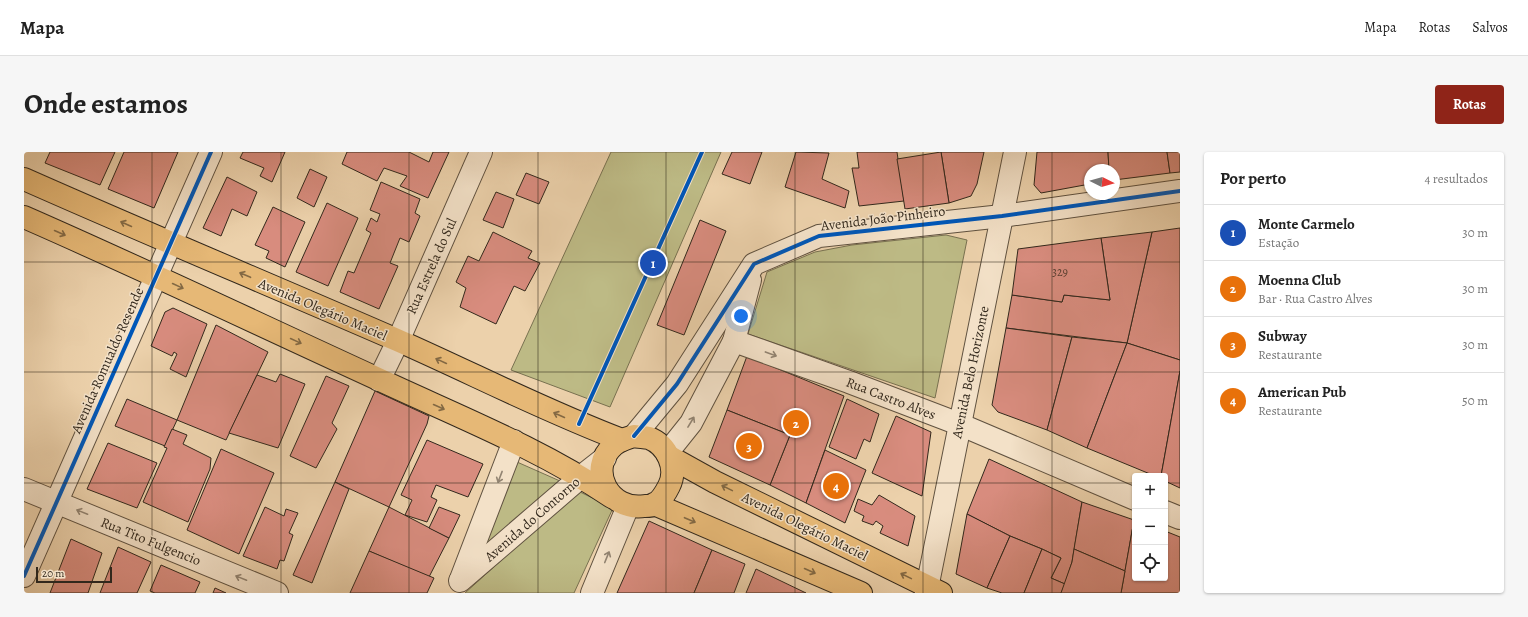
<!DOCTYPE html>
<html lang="pt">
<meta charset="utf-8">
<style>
body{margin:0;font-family:Alegreya,serif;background:#f6f6f6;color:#222}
.controls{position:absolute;right:12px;bottom:12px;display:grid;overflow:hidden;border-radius:4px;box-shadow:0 1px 3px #0004}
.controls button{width:36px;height:36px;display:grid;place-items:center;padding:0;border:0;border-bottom:1px solid #e0e0e0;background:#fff;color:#222;font:20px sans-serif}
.compass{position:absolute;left:1060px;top:12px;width:36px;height:36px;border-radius:50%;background:#fff;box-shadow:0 1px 3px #0004;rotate:95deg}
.scale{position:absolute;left:12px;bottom:10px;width:76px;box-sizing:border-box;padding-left:4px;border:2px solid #32281c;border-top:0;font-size:11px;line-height:14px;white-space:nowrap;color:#32281c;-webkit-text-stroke:3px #f3e1c8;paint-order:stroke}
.you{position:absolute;left:717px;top:164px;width:14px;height:14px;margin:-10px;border:3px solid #fff;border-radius:50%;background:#1a73e8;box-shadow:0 0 0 6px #1a73e833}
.badge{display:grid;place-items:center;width:26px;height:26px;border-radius:50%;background:#8f2418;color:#fff;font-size:13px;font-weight:700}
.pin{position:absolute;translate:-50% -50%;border:2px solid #fff;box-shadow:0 1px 4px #0006}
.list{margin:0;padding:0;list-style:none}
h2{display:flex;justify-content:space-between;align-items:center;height:52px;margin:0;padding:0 16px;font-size:17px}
h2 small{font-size:13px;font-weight:400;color:#767676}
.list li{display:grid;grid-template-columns:26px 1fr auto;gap:12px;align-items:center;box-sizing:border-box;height:56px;padding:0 16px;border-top:1px solid #e0e0e0}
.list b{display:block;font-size:15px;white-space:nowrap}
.list p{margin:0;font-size:13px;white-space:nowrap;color:#767676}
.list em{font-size:13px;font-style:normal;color:#767676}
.icon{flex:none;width:22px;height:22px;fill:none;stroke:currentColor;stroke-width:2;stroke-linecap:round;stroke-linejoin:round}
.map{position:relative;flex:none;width:1156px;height:441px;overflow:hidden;border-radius:4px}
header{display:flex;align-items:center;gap:24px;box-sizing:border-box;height:56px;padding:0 20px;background:#fff;border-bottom:1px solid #e0e0e0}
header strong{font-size:19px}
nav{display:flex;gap:22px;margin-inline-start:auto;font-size:14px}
.intro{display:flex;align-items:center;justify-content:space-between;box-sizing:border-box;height:96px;padding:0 24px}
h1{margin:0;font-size:28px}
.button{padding:10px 18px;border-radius:4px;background:#8f2418;color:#fff;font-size:14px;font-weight:700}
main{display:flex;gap:24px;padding:0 24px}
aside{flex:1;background:#fff;border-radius:4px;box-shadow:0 1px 3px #0004}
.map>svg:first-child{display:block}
.green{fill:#bdba85;stroke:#787150}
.building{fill:#d88c7e;stroke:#32281c}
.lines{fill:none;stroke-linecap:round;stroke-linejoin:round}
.minor-casing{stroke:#605240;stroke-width:24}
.major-casing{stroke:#32281c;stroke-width:24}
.minor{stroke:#f3e1c8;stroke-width:22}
.major{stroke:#e6b876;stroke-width:22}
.cycleway-casing{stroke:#f3e1c8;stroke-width:6}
.cycleway{stroke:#0057b8;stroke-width:4}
.oneway{stroke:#836944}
.oneway2{stroke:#928472}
.grid{fill:none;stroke:#32281c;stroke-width:1;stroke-opacity:0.55}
.labels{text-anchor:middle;stroke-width:3;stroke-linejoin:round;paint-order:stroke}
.number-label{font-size:12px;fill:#5c4134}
.street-label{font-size:14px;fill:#32281c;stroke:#f3e1c8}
</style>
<header>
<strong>Mapa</strong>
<nav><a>Mapa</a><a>Rotas</a><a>Salvos</a></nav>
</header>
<div class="intro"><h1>Onde estamos</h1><a class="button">Rotas</a></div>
<main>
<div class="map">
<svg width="1156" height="441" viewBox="0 0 1156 441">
<rect width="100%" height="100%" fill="#ecd1ab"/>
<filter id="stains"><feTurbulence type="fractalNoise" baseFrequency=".005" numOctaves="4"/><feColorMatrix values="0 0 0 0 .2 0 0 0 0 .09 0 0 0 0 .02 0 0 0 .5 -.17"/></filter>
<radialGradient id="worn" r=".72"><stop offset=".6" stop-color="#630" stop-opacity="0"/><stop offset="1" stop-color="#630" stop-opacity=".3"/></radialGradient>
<g class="green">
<path d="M587,0H697L586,255L487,218Z"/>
<path d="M922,83L943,88L911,246L724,182L743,120L791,100L828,93Z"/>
<path d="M493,310L536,329L458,397Z"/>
<path d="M554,339L589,356L550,441H441Z"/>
</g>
<g class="building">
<path d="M26,0H91L76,33L21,11Z"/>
<path d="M100,0H154L130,56L84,37Z"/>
<path d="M219,0H261L248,30L236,24L240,16L216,6Z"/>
<path d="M323,0H385L405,10L409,0H425L404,46L376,34L383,24L360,16L353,29L318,12Z"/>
<path d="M708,0H738L726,32L698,22Z"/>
<path d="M772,0L805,1L798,27L825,39L821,56L761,35Z"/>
<path d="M833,0H873L880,49L835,54L828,16H835Z"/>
<path d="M917,0H960L953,32L947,44L925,51Z"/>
<path d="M917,0L925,51L881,57L873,7Z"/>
<path d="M1013,0H1084L1085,18H1066V32L1017,41L1010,33Z"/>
<path d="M1084,0H1143L1146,21L1090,28V18H1085Z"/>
<path d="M1143,0H1156V20L1146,21Z"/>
<path d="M286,17L303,25L290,55L273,46Z"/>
<path d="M502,21L525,30L515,52L492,43Z"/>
<path d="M203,25L233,40L223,64L208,57L197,84L179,76Z"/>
<path d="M357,30L396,47L391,61L396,64L385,90L376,86L366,111L374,114L355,157L316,140L324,119L330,121L347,81L342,78L347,66L353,70L356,62L346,58Z"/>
<path d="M472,40L490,47L479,76L459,68Z"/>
<path d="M303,51L334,66L304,134L272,120Z"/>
<path d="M249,55L281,70L261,115L242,106L245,99L231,93Z"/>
<path d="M676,68L702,79L660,183L633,173Z"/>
<path d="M1156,76V208L1103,191L1128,80Z"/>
<path d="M469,80L508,99L504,106L516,111L501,139L490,134L472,172L436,155L442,136L432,130L444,104L455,109Z"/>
<path d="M1128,80L1103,191L982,176L988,143L1038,150L1040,143L1086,148L1077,86Z"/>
<path d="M1077,86L1086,148L1040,143L1038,150L988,143L994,97Z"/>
<path d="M149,156L183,172L162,225L146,217L153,202L150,200L148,204L127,194L141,160Z"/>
<path d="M192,173L244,200L202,288L153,268Z"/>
<path d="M982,176L1048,185L1023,278L974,260L968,253Z"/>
<path d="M1048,185L1103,191L1063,296L1023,278Z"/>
<path d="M1103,191L1156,208V219L1137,324H1131L1063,296Z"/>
<path d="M723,204L820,244L782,351L746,333L766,283L703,258Z"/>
<path d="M1156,219V336L1141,329V324H1137Z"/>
<path d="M256,222L281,232L254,296L205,281L233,223L252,230Z"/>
<path d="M302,224L325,234L308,271L313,277L292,316L266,304Z"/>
<path d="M351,239L405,264L403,272L365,355L311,330Z"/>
<path d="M103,247L153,268L141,294L91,274Z"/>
<path d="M823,247L855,262L846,290L840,287L832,307L805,295Z"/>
<path d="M703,258L766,283L746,333L685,305Z"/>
<path d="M872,264L907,280L898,344L848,321Z"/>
<path d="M148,277L163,283L159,292L187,306L186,317L164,370L119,350L143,296L140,295Z"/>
<path d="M403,288L459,312L444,345L412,333L407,345L413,348L403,370L381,363L388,348L377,343Z"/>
<path d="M84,291L133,311L113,356L63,337Z"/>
<path d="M197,297L250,321L215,402L163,378Z"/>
<path d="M801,298L842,318L821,371L782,351Z"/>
<path d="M965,307L1058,350L1048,410L1041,432L1027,426L1037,406L1018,397L986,384L943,362Z"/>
<path d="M311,330L325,337L288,431L269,423Z"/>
<path d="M855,343L891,364L884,394L856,381L859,374L852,369L849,373L838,369L840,364L830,359L834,347L848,353Z"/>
<path d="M1058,350L1110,368L1101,419L1050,397Z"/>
<path d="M241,355L260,364L262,357L274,361L265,381L269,383L260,409L256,408L253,417L219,404Z"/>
<path d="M365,355L425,386L405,425L345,399Z"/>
<path d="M415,355L436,363L425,386L405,376Z"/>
<path d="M943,362L986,384L963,436L932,422Z"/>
<path d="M1110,368L1111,426H1141V379L1156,385V441H1097Z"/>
<path d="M625,369L688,398L670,441H593Z"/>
<path d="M986,384L1018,397L1000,441H978L963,436Z"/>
<path d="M47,387L78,401L64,441H26Z"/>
<path d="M94,395L127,410L113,441H76Z"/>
<path d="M1018,397L1037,406L1027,426L1041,432L1037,441H1000Z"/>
<path d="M1050,397L1101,419L1097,441H1037L1048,410Z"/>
<path d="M688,398L721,412L710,441H670Z"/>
<path d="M345,399L410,426L403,441H326Z"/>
<path d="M137,413L176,430L171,441H131L126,439Z"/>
<path d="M732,417L782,441H722Z"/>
<path d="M191,436L202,441H189Z"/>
</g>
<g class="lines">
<g class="minor-casing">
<g id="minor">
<path d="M710,189L825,230L935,272L1111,347"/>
<path d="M355,228L374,189L457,0"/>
<path d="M610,284L653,232L730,112L795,84L978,64L1156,39"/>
<path d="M643,301L667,271L710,189L726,128"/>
<path d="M0,337L253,441"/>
<path d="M1141,360L1156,366"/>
<path d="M0,424L187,0"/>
<path d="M437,427L490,289"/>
<path d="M436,429L558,324L581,306"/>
<path d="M568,441L604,354"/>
<path d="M902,441L991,0"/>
</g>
</g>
<g class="major-casing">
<g id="major">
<path d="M0,27C124,82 249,134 373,188C448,221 521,259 598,288"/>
<path d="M0,65C119,117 236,173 354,227C433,264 515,296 588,345"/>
<path d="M610,284C614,285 620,285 625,286C643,293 654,316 645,334C642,340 637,349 630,353C628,354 624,354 621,354C585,360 562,317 590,293C596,288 603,286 610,284Z"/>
<path d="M646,305L691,330L917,441"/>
<path d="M630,352L837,441"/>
</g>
</g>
<use href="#minor" class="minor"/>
<use href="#major" class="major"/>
<g class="cycleway-casing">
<g id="cycleway">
<path d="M555,272L678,0"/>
<path d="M610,284L653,232L730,112L795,84L978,64L1156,39"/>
<path d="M0,424L187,0"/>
</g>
</g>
<use href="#cycleway" class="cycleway"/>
</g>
<defs><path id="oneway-shaft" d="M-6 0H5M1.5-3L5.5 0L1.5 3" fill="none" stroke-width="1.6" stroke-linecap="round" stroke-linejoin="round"/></defs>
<g class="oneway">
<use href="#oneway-shaft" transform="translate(102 72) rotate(-156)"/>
<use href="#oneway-shaft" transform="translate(36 81) rotate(24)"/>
<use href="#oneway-shaft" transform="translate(221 123) rotate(-157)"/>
<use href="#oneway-shaft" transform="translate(154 134) rotate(25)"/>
<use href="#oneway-shaft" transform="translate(272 189) rotate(25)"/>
<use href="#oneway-shaft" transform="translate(417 209) rotate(-155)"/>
<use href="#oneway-shaft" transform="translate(415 255) rotate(24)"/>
<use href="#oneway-shaft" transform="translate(535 263) rotate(-156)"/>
<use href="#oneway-shaft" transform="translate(703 336) rotate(-154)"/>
<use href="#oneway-shaft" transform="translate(666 368) rotate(23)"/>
<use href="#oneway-shaft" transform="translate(786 419) rotate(24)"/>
<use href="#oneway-shaft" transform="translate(882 424) rotate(-154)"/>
</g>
<g class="oneway2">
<use href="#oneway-shaft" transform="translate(747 202) rotate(20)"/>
<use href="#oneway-shaft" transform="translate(667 270) rotate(-59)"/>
<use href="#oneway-shaft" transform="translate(476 325) rotate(111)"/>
<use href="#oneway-shaft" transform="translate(58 360) rotate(-158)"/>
<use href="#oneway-shaft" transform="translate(583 405) rotate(-68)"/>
<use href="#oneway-shaft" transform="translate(217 426) rotate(-158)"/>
</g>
<path class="grid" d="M128,0V441M257,0V441M385,0V441M514,0V441M642,0V441M771,0V441M899,0V441M1028,0V441M0,110H1156M0,220H1156M0,331H1111M1141,331H1156"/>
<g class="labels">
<g class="number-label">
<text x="1036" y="124">329</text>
</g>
<g class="street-label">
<text transform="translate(859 66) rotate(-7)" y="5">Avenida João Pinheiro</text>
<text transform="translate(407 114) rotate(-66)" y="5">Rua Estrela do Sul</text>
<text transform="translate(299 157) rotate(23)" y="5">Avenida Olegário Maciel</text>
<text transform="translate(83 208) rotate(-66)" y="5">Avenida Romualdo Resende</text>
<text transform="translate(946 220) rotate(-78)" y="5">Avenida Belo Horizonte</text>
<text transform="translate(867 246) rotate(21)" y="5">Rua Castro Alves</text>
<text transform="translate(508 367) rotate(-41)" y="5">Avenida do Contorno</text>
<text transform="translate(781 374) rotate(26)" y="5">Avenida Olegário Maciel</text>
<text transform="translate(127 389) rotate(22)" y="5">Rua Tito Fulgencio</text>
</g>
</g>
<rect width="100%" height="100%" filter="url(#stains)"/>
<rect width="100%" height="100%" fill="url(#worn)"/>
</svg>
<div class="controls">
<button>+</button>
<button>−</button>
<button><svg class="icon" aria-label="locate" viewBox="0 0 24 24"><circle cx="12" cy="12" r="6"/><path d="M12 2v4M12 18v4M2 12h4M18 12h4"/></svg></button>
</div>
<svg class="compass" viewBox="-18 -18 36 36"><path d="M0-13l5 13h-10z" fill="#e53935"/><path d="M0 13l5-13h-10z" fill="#767676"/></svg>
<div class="scale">20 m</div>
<div class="you"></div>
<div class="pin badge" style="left:629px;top:111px;background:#1a4fb4">1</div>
<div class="pin badge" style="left:772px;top:271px;background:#e8710a">2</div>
<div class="pin badge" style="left:725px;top:294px;background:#e8710a">3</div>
<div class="pin badge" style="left:812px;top:334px;background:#e8710a">4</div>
</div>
<aside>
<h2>Por perto<small>4 resultados</small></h2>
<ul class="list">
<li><span class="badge" style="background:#1a4fb4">1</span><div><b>Monte Carmelo</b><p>Estação</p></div><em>30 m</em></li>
<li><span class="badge" style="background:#e8710a">2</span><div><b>Moenna Club</b><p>Bar · Rua Castro Alves</p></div><em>30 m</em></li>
<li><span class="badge" style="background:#e8710a">3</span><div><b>Subway</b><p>Restaurante</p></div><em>30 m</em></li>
<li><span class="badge" style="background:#e8710a">4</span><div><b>American Pub</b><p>Restaurante</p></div><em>50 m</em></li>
</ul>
</aside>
</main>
